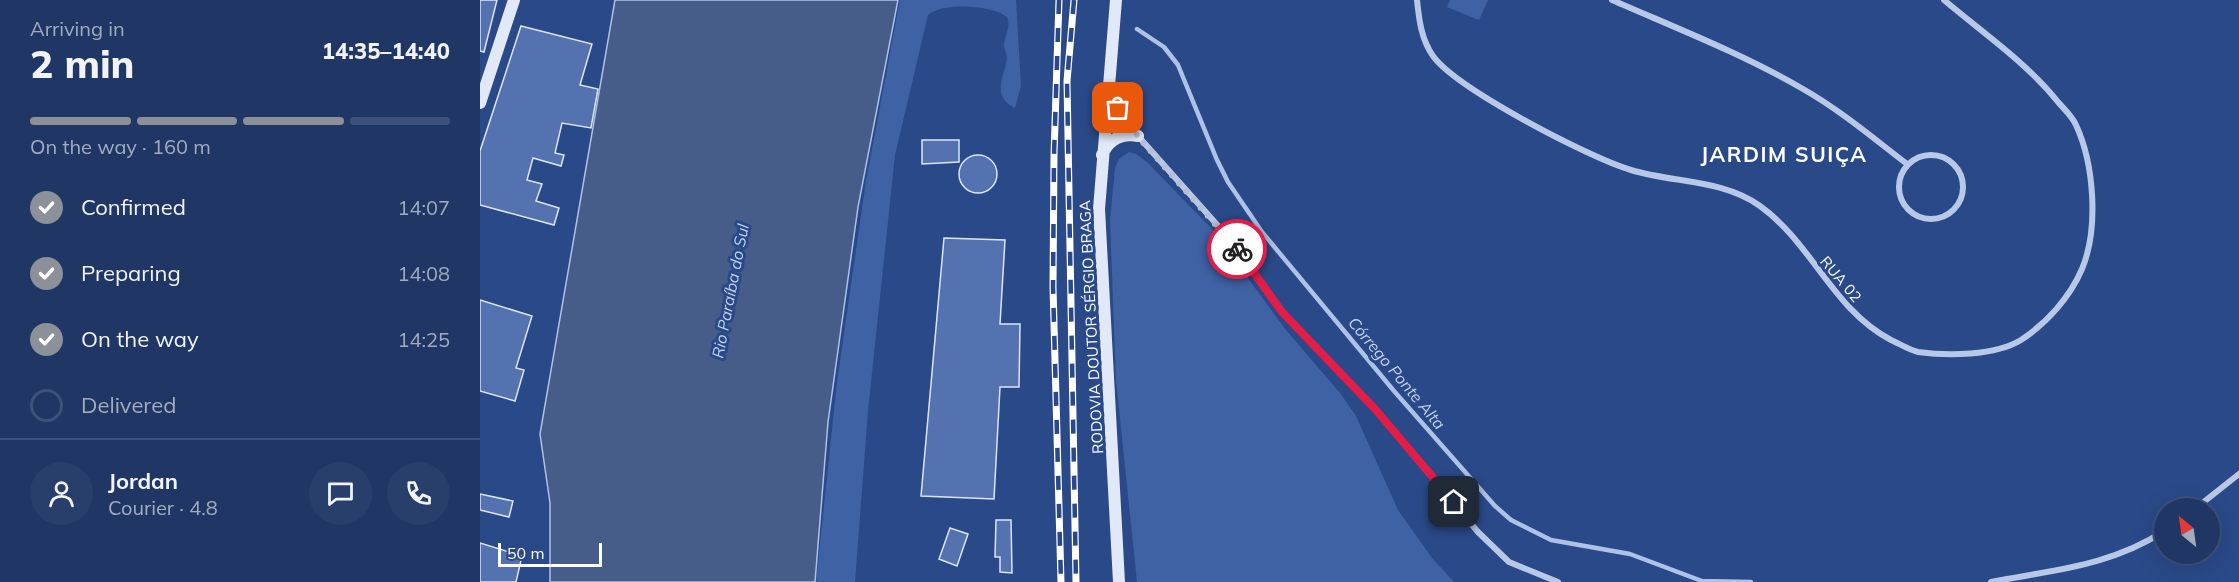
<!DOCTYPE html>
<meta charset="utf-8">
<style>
body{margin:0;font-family:Mulish,sans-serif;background:#283f6c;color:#f1f3f6;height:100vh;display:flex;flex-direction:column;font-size:22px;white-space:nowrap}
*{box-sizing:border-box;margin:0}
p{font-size:20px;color:#a2acbf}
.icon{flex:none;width:33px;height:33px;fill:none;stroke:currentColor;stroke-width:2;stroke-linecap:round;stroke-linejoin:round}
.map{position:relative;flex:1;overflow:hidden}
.details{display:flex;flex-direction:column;background:#203766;width:480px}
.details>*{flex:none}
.needle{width:39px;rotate:331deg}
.tools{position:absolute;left:1674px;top:498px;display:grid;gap:12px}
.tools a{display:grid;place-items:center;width:66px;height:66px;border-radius:50%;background:#203766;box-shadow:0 6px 24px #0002,0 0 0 2px #3d517a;font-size:30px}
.scale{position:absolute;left:18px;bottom:15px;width:104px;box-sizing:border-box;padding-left:6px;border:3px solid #fff;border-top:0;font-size:16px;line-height:21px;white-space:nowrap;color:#fff;-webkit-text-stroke:4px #2a4988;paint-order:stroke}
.pin{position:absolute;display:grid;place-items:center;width:51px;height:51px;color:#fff;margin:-26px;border-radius:12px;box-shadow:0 3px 9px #0006}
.courier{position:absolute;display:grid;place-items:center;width:60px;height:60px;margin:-30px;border:4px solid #e11d48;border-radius:50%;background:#fff;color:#222;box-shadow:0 2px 8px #0007}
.headline em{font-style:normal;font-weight:800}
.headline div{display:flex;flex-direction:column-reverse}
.headline{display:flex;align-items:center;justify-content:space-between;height:102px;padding:0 30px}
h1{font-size:39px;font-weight:800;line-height:45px}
.bar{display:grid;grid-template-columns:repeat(4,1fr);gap:9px 6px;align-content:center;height:72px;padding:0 30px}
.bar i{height:8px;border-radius:4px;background:#3d517a}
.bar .on{background:#8c9099}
.bar p{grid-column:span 4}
.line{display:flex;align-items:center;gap:15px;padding:0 30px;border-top:2px solid #3d517a}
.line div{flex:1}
.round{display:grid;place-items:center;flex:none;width:63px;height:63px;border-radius:32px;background:#283f6c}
ol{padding:0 30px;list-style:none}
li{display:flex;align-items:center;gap:18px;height:66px}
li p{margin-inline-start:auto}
li .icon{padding:6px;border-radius:50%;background:#8c9099;color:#fff;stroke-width:4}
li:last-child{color:#a2acbf}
li i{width:33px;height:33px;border:3px solid #3d517a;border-radius:50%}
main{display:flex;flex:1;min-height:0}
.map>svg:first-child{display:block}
.green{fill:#3f62a4}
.water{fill:#465c89;stroke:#acc2e8;stroke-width:1.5}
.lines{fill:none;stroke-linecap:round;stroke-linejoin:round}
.stream{stroke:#acc2e8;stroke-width:4.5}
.building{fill:#5372af;stroke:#dbe5f7;stroke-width:1.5}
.street{stroke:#b8c8e8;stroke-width:6}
.secondary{stroke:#e1e8f8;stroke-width:12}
.rail-casing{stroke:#fff;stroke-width:7}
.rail{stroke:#2a4988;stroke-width:4.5;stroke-dasharray:14;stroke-linecap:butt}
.done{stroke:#b4bfd5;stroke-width:6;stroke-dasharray:0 10.8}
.route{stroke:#e11d48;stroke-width:8}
.labels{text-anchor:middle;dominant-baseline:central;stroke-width:6;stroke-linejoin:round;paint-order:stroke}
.street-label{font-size:15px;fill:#fff;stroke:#2a4988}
.water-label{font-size:16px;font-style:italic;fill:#c3d3ef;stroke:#2a4988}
.district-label{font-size:21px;font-weight:bold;letter-spacing:1.5px;fill:#fff;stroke:#2a4988}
</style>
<main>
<section class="details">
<div class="headline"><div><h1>2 min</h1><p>Arriving in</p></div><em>14:35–14:40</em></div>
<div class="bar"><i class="on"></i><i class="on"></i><i class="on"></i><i></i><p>On the way · 160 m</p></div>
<ol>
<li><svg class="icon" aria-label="check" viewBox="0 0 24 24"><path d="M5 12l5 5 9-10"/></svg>Confirmed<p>14:07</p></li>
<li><svg class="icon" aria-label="check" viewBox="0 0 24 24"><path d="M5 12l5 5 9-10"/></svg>Preparing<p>14:08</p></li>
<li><svg class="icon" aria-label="check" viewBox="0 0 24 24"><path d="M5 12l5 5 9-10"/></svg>On the way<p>14:25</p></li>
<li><i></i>Delivered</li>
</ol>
<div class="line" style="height:108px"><a class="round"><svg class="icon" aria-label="person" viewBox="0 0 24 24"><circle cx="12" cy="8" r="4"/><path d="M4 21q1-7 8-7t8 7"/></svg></a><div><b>Jordan</b><p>Courier · 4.8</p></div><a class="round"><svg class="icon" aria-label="chat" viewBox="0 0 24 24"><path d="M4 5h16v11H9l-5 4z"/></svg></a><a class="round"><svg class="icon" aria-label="phone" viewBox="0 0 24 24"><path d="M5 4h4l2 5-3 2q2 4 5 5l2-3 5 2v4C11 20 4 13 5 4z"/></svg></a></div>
</section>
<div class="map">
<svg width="1759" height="582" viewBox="0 0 1759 582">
<rect width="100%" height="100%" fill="#2a4988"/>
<path class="green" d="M420 0H536L541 86 535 108C510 96 525 76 527 58 527 54 524 49 524 45 525 34 531 27 527 17 512 5 462 2 448 15L415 155 388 411 375 582H336L357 382 386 181Z
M970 0H1008L999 20 967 7Z
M649 152 656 154 667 162 732 229 806 330 860 393 876 416 918 510 952 558 974 582H657L636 380 630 221 635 168 639 159Z"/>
<path class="water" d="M135 0H418L378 207 348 422 335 582H70V503L60 434Z"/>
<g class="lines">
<path class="stream" d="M657 29 684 47 698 65 737 160 748 182 782 232 914 391 1015 506 1031 520 1071 540 1150 554 1222 581 1271 582"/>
</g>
<path class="building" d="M0 0H17L4 52 0 51Z
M41 26 112 44 100 85 118 89 111 128 82 123 75 153 84 155 81 166 53 158 47 180 62 184 56 201 79 208 74 225 0 205V151Z
M442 140H479V162L442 164Z
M479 174a19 19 0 1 1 38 0a19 19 0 1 1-38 0Z
M464 238 525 240 520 324H540L539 387H520L514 499 441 496Z
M0 300 52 316 36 368 44 370 35 401 0 391Z
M0 494 33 501 29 517 0 510Z
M516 520H531L532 573 520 572V557H515Z
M470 528 488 534 477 566 459 559Z
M0 543 42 556 36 582H0Z"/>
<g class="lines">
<path class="street" d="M937 0C939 19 941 39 953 56 977 89 1110 158 1151 170 1193 183 1242 179 1280 206 1332 243 1353 310 1411 340 1420 344 1429 350 1438 352 1467 356 1515 356 1541 340 1567 323 1590 297 1602 269 1619 228 1614 164 1596 125 1592 116 1584 109 1578 102 1546 62 1503 33 1464 0
M1132 0C1196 28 1263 54 1323 89 1360 110 1393 138 1427 164
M631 94 658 136 748 237 802 312 895 409 998 532 1029 562 1078 582
M1419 187a32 32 0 1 1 64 0a32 32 0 1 1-64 0Z
M1716 508 1759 474
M1511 582C1572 570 1631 566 1684 531"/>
<path class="secondary" d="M636 0 619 209 639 582
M0 103 34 0
M622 155C629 139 641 133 658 136"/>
<defs>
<path id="rail" d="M579 0 574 155 573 287 581 582
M594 0 587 81 596 582"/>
</defs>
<use href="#rail" class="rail-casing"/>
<use href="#rail" class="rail"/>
</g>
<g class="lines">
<path class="done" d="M638 108 660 139 757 249"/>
<path class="route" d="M757 249 802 312 895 409 974 502"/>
</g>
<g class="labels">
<g class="street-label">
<text transform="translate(1361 279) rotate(50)">RUA 02</text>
<text transform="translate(611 327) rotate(-93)">RODOVIA DOUTOR SÉRGIO BRAGA</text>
</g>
<g class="water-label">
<text transform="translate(250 291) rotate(-79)">Rio Paraíba do Sul</text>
<text transform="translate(917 373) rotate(50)">Córrego Ponte Alta</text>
</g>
<g class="district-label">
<text x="1304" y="154">JARDIM SUIÇA</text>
</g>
</g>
</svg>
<div class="tools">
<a><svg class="needle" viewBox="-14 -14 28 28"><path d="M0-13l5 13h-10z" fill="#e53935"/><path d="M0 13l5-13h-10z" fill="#a2acbf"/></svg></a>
</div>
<div class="scale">50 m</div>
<div class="pin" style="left:638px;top:108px;background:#ea580c"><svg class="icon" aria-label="bag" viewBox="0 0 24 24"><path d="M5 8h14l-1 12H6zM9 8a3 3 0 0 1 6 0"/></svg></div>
<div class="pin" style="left:974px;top:502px;background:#1f2937"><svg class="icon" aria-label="home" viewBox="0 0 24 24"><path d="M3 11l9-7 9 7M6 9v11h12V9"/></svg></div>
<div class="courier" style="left:757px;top:249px"><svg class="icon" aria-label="bike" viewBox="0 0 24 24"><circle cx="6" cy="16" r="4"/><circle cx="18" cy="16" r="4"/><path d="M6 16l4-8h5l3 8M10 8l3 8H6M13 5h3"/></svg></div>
</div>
</main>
